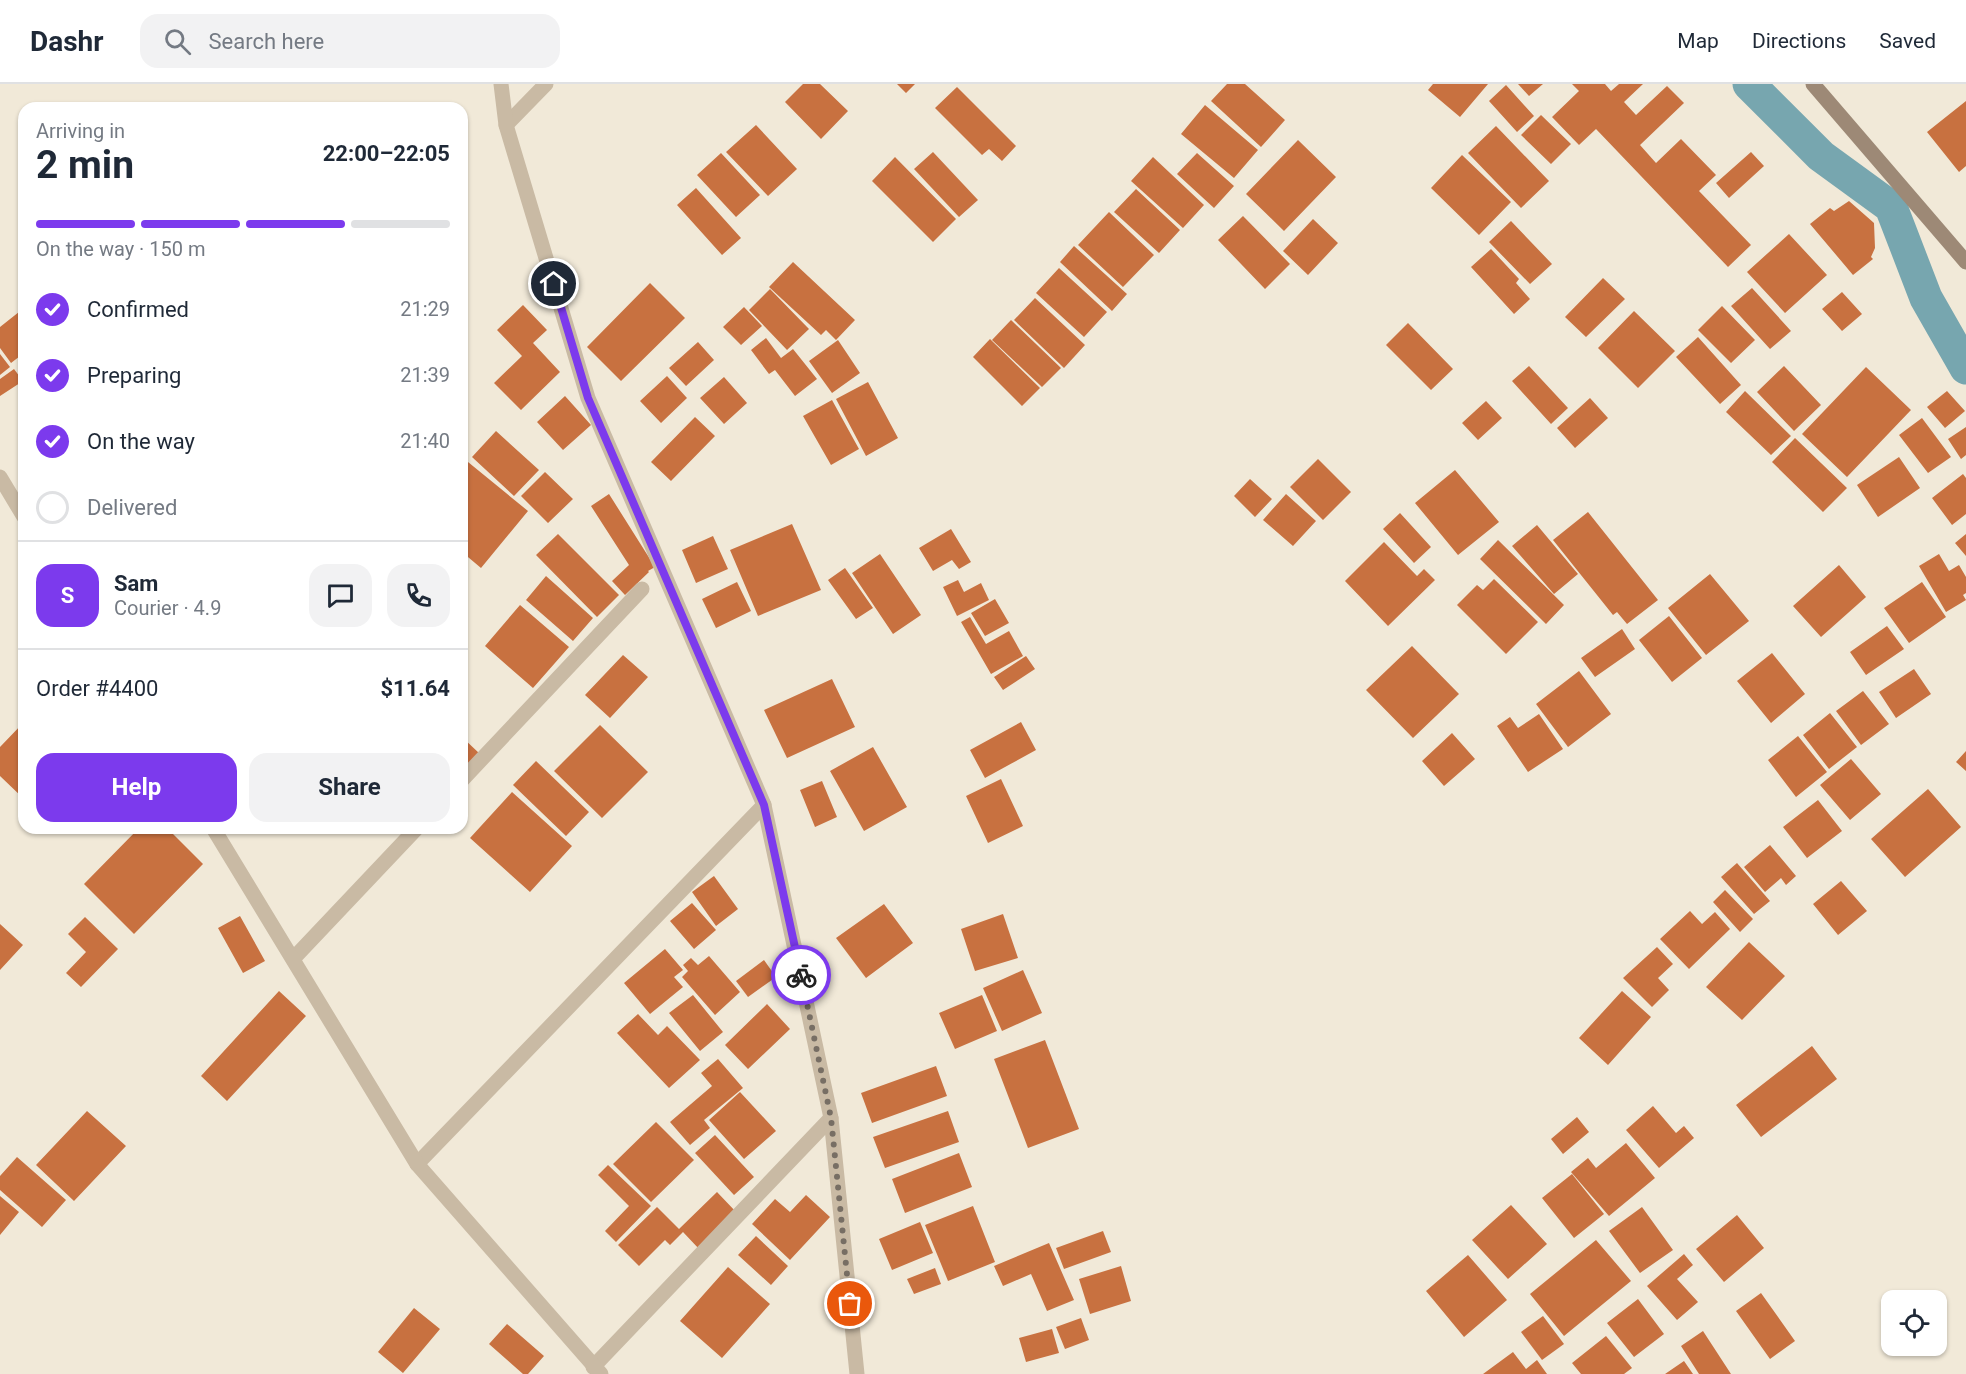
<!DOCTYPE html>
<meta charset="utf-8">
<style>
body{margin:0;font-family:Roboto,sans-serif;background:#f2f2f3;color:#1f2937;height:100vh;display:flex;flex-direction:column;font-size:22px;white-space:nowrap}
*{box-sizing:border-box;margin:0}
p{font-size:20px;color:#747a83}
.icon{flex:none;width:33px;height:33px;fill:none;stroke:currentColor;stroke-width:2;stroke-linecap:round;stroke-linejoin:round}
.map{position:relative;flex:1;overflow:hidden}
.sheet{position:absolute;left:18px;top:18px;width:450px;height:732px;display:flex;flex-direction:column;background:#fff;border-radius:18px;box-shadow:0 2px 4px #0004}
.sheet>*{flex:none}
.tools{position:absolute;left:1881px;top:1206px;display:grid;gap:12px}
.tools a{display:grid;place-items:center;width:66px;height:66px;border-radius:12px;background:#fff;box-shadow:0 2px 4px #0004;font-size:30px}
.pin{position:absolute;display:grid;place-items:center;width:51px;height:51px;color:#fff;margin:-26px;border:3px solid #fff;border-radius:50%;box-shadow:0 2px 6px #0007}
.courier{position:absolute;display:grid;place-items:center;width:60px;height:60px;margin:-30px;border:4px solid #7c3aed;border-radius:50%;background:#fff;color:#222;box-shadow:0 2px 8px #0007}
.headline em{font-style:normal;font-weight:700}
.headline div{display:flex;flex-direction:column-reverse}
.headline{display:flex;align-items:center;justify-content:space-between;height:102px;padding:0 18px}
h1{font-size:39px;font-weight:700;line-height:45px}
.bar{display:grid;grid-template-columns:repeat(4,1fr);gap:9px 6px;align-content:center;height:72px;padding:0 18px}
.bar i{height:8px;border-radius:4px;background:#e0e1e3}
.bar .on{background:#7c3aed}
.bar p{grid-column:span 4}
.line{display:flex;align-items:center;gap:15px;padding:0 18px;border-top:2px solid #e0e1e3}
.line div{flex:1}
.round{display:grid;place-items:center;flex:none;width:63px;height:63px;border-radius:18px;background:#f2f2f3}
ol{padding:0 18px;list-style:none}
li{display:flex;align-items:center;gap:18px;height:66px}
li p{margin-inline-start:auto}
li .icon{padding:6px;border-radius:50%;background:#7c3aed;color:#fff;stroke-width:4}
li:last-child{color:#747a83}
li i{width:33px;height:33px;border:3px solid #e0e1e3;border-radius:50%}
.button{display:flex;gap:12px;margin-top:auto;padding:12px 18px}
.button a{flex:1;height:69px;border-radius:18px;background:#7c3aed;color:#fff;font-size:24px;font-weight:700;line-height:69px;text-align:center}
.button a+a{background:#f2f2f3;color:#1f2937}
header{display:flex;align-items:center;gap:36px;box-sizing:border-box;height:84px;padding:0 30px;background:#fff;border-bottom:2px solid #e0e1e3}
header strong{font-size:28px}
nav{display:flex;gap:33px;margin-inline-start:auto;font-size:21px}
.search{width:420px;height:54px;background:#f2f2f3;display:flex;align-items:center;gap:15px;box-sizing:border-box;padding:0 21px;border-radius:18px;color:#747a83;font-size:22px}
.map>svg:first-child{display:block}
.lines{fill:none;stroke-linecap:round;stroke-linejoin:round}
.canal{stroke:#77a6af;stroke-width:33}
.building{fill:#c87140}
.minor{stroke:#c9baa4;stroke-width:15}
.tertiary{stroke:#c9baa4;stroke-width:15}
.secondary{stroke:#9d8976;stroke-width:15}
.done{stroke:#776e64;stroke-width:6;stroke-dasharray:0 10.8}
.route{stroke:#7c3aed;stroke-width:8}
</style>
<header>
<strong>Dashr</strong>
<div class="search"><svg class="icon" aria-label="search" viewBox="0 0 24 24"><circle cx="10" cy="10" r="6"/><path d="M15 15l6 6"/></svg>Search here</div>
<nav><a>Map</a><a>Directions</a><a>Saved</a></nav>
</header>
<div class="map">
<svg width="1966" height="1290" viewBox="0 0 1966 1290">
<rect width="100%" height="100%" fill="#f1e9d8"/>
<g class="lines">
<path class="canal" d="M1749 0 1821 72 1891 123 1926 214 1966 284"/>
</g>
<path class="building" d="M803 0H820L848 27 821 55 785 18Z
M897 0H915L906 9Z
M1227 0H1245L1285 36 1261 63 1211 17Z
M1433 0H1488L1460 33 1428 6Z
M1518 0H1543L1529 12Z
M1572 0H1605L1611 7 1619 0H1643L1624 18 1636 31 1667 2 1684 19 1640 61 1656 79 1681 55 1716 91 1699 107 1751 161 1728 183 1596 45 1579 61 1552 33 1579 7Z
M1506 1 1534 32 1517 48 1489 17Z
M957 3 1016 62 1002 77 989 65 982 71 935 24Z
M1966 17V82L1959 88 1927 48Z
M1205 21 1258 66 1234 94 1181 50Z
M1541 31 1571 60 1551 80 1521 51Z
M756 41 797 85 768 112 726 68Z
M1496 42 1549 97 1521 124 1468 69Z
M1298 56 1336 93 1284 147 1246 110Z
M933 68 978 116 959 133 914 85Z
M1751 68 1764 82 1729 114 1716 99Z
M721 69 760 111 736 133 697 91Z
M1197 69 1234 102 1214 124 1177 90Z
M1462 71 1511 118 1479 151 1431 104Z
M895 73 956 135 933 158 872 97Z
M1153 73 1204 121 1183 144 1131 97Z
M696 104 741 154 722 171 677 121Z
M1136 105 1180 146 1159 169 1114 128Z
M1849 117 1874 139 1875 164 1871 173 1873 175 1853 191 1810 140 1830 124 1834 127Z
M1109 128 1154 171 1123 203 1078 161Z
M1243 132 1290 180 1265 205 1218 156Z
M1313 135 1338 159 1308 191 1283 167Z
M1511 137 1552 180 1530 200 1489 158Z
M1789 150 1827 191 1785 229 1747 188Z
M1074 162 1127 210 1112 227 1060 178Z
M1491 165 1519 195 1516 199 1530 215 1514 230 1471 183Z
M793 178 855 236 836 256 826 246 821 251 769 203Z
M1059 184 1107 228 1084 253 1036 209Z
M1603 194 1625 215 1586 253 1565 233Z
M650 199 685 234 621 297 587 263Z
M1752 204 1791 247 1770 265 1731 222Z
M770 205 809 245 787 266 749 226Z
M1842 208 1862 230 1842 247 1822 225Z
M1035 214 1085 261 1064 284 1014 236Z
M523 221 547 246 533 259 560 288 521 326 494 299 522 272 497 246Z
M1722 222 1755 256 1731 279 1698 246Z
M744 223 762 242 741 261 723 243Z
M24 224V269L11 279 0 264V243Z
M1634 227 1675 267 1638 304 1598 264Z
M1011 236 1061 284 1042 303 992 256Z
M1408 239 1453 285 1431 306 1386 261Z
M1698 253 1741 301 1720 320 1676 273Z
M766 254 781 274 793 265 817 295 795 312 775 286 769 290 751 266Z
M990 255 1040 304 1022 322 973 273Z
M838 256 860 289 832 309 809 277Z
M698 258 714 276 686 302 669 284Z
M0 270 10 283 0 291Z
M1529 282 1568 324 1551 340 1512 297Z
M1784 282 1821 321 1794 347 1757 308Z
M1866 283 1911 326 1847 393 1802 350Z
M14 285 23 297 0 312V295Z
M667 292 687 314 661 339 640 317Z
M724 293 747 319 724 340 700 314Z
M868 298 898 354 866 372 836 315Z
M1745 307 1791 352 1771 371 1726 328Z
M1947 307 1965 327 1945 344 1927 323Z
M565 312 591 341 563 366 537 338Z
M1590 314 1608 334 1575 364 1557 344Z
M832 316 859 365 831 381 803 332Z
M1486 317 1502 334 1478 356 1462 339Z
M695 333 715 352 671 397 651 378Z
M1922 334 1951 373 1928 389 1899 351Z
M1966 343V371L1961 375 1948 355Z
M496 347 539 386 514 412 472 373Z
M1795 354 1847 404 1823 428 1772 378Z
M1899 373 1920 404 1878 433 1857 401Z
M1318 375 1351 408 1323 436 1290 403Z
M468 378 528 427 481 484 462 468V386Z
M1455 386 1499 438 1458 471 1415 419Z
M545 388 573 415 548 439 521 412Z
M1963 390 1966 394V430L1952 441 1932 414Z
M1250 395 1272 415 1255 433 1234 412Z
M609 410 655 483 648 487 649 488 625 511 612 497 629 481 591 422Z
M1286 410 1316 437 1293 462 1263 436Z
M1588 428 1658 516 1627 540 1617 528 1613 531 1553 456Z
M1400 429 1431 463 1414 479 1383 445Z
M792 440 821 506 758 532 730 466Z
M1537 441 1578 490 1554 510 1512 462Z
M951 445 971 478 959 485 952 476 933 487 919 464Z
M558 450 619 511 597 533 536 471Z
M1966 450V472L1955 459Z
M713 452 728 485 696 499 682 466Z
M1498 456 1564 521 1546 540 1480 475Z
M1384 458 1417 492 1424 485 1435 496 1388 542 1345 497Z
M880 470 921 531 893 550 852 489Z
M1939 470 1949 487 1959 481 1966 493V509L1963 511 1966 516 1946 528 1919 482Z
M1839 481 1866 513 1821 553 1793 522Z
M845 484 873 524 856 535 828 496Z
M1710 490 1749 537 1706 571 1668 524Z
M546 492 593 534 573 557 526 516Z
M1494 495 1538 538 1506 570 1457 521 1477 501 1483 506Z
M958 496 964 508 981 499 989 516 957 532 943 503Z
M737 498 751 527 716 544 702 515Z
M1922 498 1946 533 1909 559 1884 524Z
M995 515 1009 539 985 552 971 529Z
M520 521 569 563 533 604 485 562Z
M1669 532 1702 574 1672 598 1639 556Z
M970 533 986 560 1009 547 1023 572 991 590 961 538Z
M1887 542 1904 565 1866 591 1850 568Z
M1622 545 1635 565 1595 593 1581 574Z
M1412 562 1459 610 1413 654 1366 606Z
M1772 569 1805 610 1771 639 1737 597Z
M623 571 648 593 610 634 585 611Z
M1026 572 1035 585 1003 606 994 593Z
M1914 585 1931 610 1896 634 1879 608Z
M1579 587 1611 630 1568 663 1536 620Z
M832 595 855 643 787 674 764 626Z
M1863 607 1889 640 1861 661 1836 627Z
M1830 629 1857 663 1829 685 1803 651Z
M1539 630 1563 665 1528 688 1497 642 1510 633 1518 644Z
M24 638V715L0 692V663Z
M1021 638 1036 666 985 694 970 666Z
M600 641 648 688 602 734 554 687Z
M1452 649 1475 675 1444 702 1422 677Z
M1798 652 1827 688 1796 713 1768 676Z
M462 653 480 670 462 689Z
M873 663 907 723 864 747 830 687Z
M1966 667V687L1956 678Z
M1851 675 1881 710 1850 736 1820 701Z
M536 677 589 728 566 752 513 701Z
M1001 695 1023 742 988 759 966 712Z
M822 697 837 733 815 743 800 706Z
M1928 705 1961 743 1905 793 1871 755Z
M512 708 572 762 530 808 470 754Z
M1818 716 1842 747 1807 774 1783 743Z
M139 744H167L203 780 134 850 84 800Z
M1770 761 1796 792 1786 801 1781 794 1765 808 1744 783Z
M1737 779 1770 817 1754 830 1721 793Z
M714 792 738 825 716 842 692 808Z
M1841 797 1867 827 1838 851 1813 820Z
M1725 806 1753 835 1740 848 1713 818Z
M692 819 716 846 694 865 670 837Z
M884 820 913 859 866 894 836 854Z
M1690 827 1702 840 1715 828 1730 845 1689 885 1660 855Z
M1003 830 1018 874 975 887 961 845Z
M240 832 265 877 243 889 218 844Z
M85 833 118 865 81 903 66 889 86 868 68 850Z
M0 840 23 861 0 886Z
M1749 858 1785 892 1742 936 1706 903Z
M1657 863 1673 880 1658 894 1669 906 1652 923 1623 894Z
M665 865 683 886 674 893 683 903 650 930 624 899Z
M709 872 740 908 715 931 682 893 688 887 683 881 691 874 698 881Z
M764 876 776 893 748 913 736 897Z
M1023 886 1042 929 1002 947 983 904Z
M279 907 306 932 227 1017 201 992Z
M1622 907 1651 933 1608 981 1579 954Z
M693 911 723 948 700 967 669 929Z
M982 911 997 947 955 965 939 929Z
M767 920 790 945 748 985 725 961Z
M638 930 658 951 667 942 700 976 669 1004 617 949Z
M1045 956 1079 1045 1028 1064 994 975Z
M1812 962 1837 995 1761 1053 1736 1021Z
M718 975 743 1004 704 1036 710 1044 690 1061 670 1038 712 1002 701 989Z
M936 982 947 1012 872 1039 861 1009Z
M740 1008 776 1047 744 1075 709 1036Z
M1653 1022 1676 1049 1684 1042 1694 1054 1659 1084 1626 1046Z
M87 1027 126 1062 74 1117 36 1081Z
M948 1027 959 1058 885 1084 873 1053Z
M1577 1033 1589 1048 1563 1070 1551 1055Z
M656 1038 694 1076 651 1118 613 1080Z
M715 1051 754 1093 734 1111 695 1069Z
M1626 1059 1655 1094 1609 1132 1571 1088 1588 1074 1596 1084Z
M959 1069 972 1103 905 1129 892 1095Z
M17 1073 66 1116 42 1143 0 1106V1092Z
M608 1081 651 1122 616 1158 605 1147 629 1122 598 1091Z
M1572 1090 1604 1130 1574 1154 1542 1114Z
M717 1108 737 1129 700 1166 683 1148 670 1161 665 1156 639 1182 618 1161 657 1123 679 1145Z
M806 1111 830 1133 790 1176 752 1140 775 1115 790 1128Z
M0 1112 19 1128 0 1151Z
M1511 1121 1547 1160 1508 1195 1472 1156Z
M973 1122 995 1178 948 1197 925 1141Z
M1642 1123 1673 1166 1640 1189 1609 1147Z
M1737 1131 1764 1164 1724 1198 1696 1165Z
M920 1138 933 1169 892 1186 879 1155Z
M1103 1147 1111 1168 1064 1185 1056 1164Z
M756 1152 788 1182 771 1201 738 1171Z
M1596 1156 1631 1197 1564 1252 1530 1210Z
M1049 1159 1074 1216 1047 1227 1031 1190 1003 1202 994 1182Z
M1684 1170 1693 1181 1677 1195 1698 1218 1677 1236 1647 1202Z
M1468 1171 1507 1216 1464 1253 1426 1207Z
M1121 1182 1131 1217 1090 1230 1079 1195Z
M728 1183 770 1220 722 1274 680 1237Z
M935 1184 941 1200 914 1210 907 1195Z
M1761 1209 1795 1257 1770 1275 1736 1227Z
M1638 1215 1664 1250 1634 1273 1607 1239Z
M414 1224 440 1245 403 1289 378 1268Z
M1543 1232 1564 1260 1542 1276 1521 1248Z
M1081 1234 1089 1256 1065 1265 1056 1243Z
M507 1240 544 1272 528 1290H523L489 1260Z
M1052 1245 1059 1269 1026 1278 1019 1254Z
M1703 1247 1731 1290H1699L1681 1262Z
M1606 1252 1632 1284 1624 1290H1581L1572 1279Z
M1513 1268 1526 1285 1537 1276 1547 1290H1483Z
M1684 1277 1693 1290H1665Z"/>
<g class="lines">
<path class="minor" d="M506 41 546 0
M462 696 642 505
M293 875 417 744
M417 1080 764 721
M593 1283 831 1034"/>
<path class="tertiary" d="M501 0 506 41 588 314 764 721 831 1034 857 1290
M0 393 24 433
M213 744 417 1080 601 1290"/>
<path class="secondary" d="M1813 0 1966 178"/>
</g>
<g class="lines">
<path class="done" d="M801 891 831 1034 850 1220"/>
<path class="route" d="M554 200 588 314 764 721 801 891"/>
</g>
</svg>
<div class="tools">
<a><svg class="icon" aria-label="locate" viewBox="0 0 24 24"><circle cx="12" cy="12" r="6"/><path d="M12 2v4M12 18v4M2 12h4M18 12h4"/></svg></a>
</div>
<div class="pin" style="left:850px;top:1220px;background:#ea580c"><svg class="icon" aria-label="bag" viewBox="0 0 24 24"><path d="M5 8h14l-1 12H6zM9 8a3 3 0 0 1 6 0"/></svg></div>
<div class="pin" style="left:554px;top:200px;background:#1f2937"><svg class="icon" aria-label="home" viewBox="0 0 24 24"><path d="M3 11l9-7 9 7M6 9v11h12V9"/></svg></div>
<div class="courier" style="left:801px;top:891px"><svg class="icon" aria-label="bike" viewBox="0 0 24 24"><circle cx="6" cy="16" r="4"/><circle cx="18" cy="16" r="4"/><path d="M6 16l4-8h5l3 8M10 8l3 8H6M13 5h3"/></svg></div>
<section class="sheet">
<div class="headline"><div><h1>2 min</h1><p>Arriving in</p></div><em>22:00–22:05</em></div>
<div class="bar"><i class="on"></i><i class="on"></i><i class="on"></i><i></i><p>On the way · 150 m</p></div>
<ol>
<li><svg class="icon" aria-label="check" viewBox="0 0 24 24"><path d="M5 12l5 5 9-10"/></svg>Confirmed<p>21:29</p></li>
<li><svg class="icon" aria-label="check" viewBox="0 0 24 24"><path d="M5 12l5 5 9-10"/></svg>Preparing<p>21:39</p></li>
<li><svg class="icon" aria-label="check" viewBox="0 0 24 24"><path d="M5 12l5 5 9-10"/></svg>On the way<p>21:40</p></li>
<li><i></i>Delivered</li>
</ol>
<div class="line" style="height:108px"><b class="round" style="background:#7c3aed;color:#fff">S</b><div><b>Sam</b><p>Courier · 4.9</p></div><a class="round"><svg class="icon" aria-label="chat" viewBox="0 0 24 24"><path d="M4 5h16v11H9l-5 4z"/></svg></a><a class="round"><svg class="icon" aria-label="phone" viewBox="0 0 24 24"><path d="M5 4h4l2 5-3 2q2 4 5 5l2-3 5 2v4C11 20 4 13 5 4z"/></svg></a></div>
<div class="line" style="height:78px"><div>Order #4400</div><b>$11.64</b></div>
<div class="button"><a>Help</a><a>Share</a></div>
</section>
</div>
